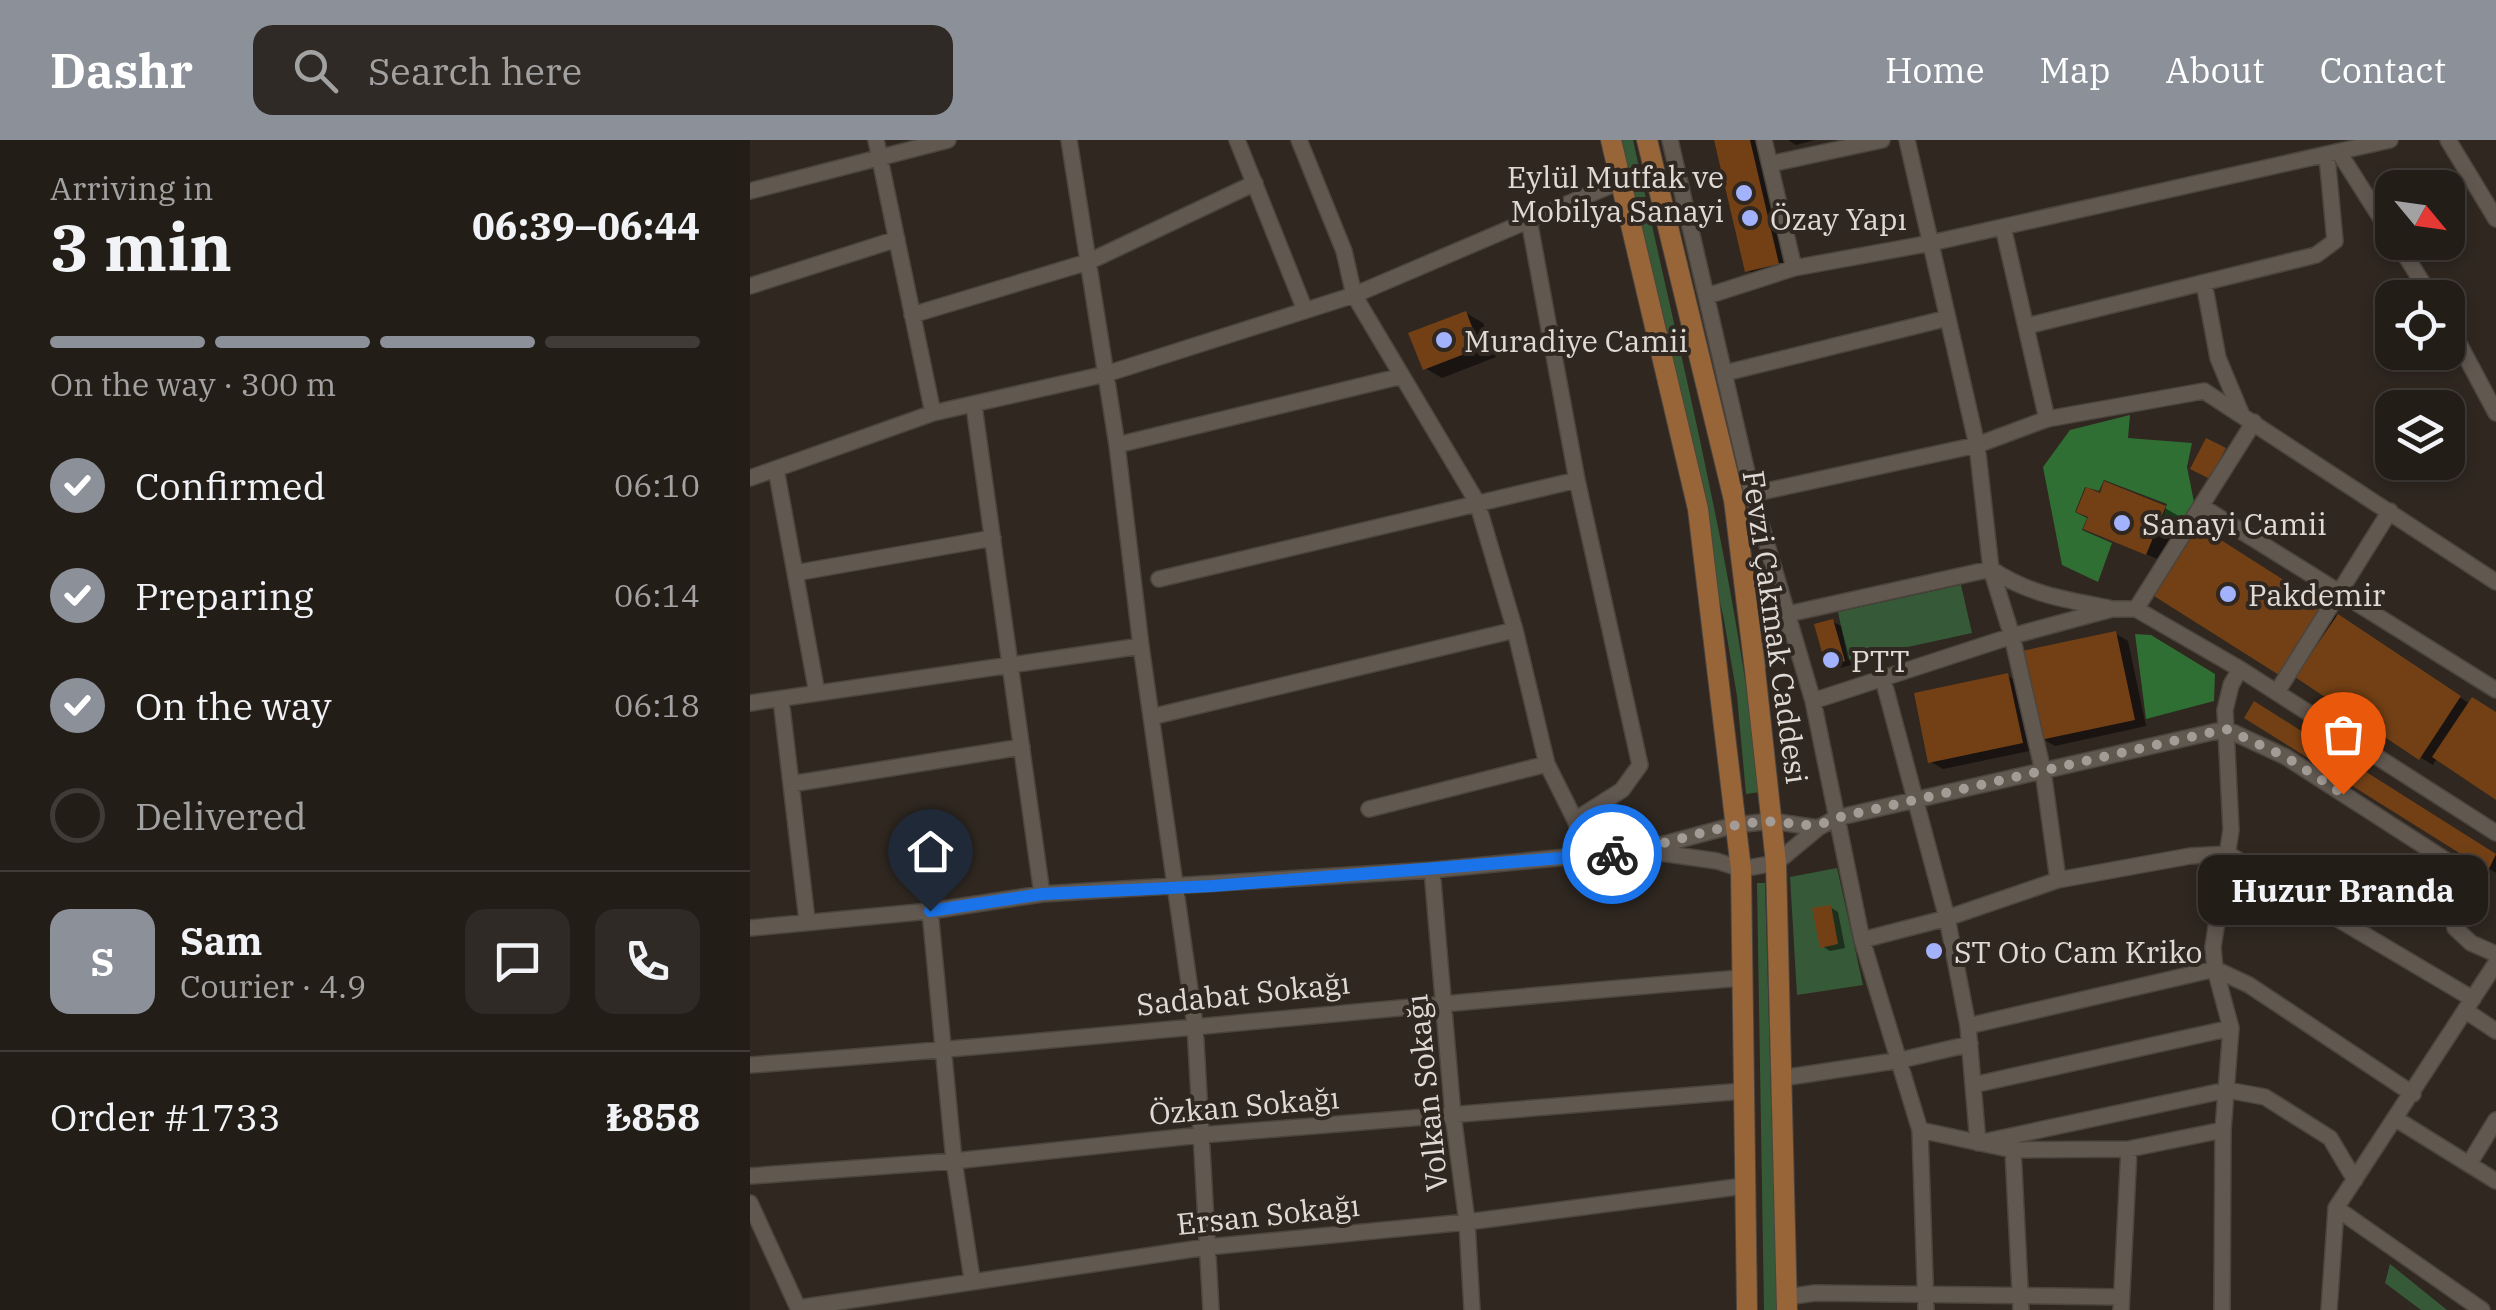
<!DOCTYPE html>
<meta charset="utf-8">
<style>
body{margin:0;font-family:"IBM Plex Serif",serif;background:#2f2a25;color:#f1f3f6;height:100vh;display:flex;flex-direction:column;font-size:38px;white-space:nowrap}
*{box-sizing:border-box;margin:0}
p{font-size:32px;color:#a3a2a2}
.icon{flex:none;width:55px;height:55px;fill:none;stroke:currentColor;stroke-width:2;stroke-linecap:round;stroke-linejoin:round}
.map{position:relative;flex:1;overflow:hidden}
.side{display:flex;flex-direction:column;background:#231d18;width:750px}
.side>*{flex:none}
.needle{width:65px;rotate:119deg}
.fabs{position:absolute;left:1625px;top:30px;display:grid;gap:20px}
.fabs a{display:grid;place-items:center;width:90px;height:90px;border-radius:20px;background:#231d18;box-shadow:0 5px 15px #0003,0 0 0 2px #403b37;font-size:50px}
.pin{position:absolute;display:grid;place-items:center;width:85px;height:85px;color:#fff;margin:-102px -42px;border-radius:50% 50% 50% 0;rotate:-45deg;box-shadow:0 0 10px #0007}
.pin .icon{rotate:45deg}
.courier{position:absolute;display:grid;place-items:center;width:100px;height:100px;margin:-50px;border:8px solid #1a73e8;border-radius:50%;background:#fff;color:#222;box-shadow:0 2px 12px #0007}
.bubble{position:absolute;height:70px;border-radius:20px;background:#231d18;box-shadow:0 5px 15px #0003,0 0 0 2px #403b37;font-size:32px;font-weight:800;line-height:70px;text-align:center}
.headline em{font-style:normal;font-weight:800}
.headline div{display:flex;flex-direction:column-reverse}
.headline{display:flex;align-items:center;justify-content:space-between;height:170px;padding:0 50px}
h1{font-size:65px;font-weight:800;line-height:75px}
.bar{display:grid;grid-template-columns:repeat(4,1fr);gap:15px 10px;align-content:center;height:120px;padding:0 50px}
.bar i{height:12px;border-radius:8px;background:#403b37}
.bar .active{background:#8c9099}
.bar p{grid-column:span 4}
.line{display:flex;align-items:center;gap:25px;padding:0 50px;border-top:2px solid #403b37}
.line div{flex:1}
.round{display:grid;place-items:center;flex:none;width:105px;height:105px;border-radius:20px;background:#2f2a25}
ol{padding:0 50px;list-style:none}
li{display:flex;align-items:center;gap:30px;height:110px}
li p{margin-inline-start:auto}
li .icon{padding:10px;border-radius:50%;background:#8c9099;color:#fff;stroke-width:4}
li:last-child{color:#a3a2a2}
li i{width:55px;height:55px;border:5px solid #403b37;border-radius:50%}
header{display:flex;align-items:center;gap:60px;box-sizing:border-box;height:140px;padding:0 50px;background:#8c9099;color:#fff}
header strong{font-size:48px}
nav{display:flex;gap:55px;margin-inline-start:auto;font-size:35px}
.search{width:700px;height:90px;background:#2f2a25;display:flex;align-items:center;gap:25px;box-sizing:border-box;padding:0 35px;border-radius:20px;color:#a3a2a2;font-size:38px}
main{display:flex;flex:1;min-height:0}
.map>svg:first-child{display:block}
.green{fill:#365a37}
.forest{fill:#306f33}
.shadow{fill:#0007}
.building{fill:#734015}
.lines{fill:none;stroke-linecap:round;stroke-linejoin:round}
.minor-casing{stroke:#4b453e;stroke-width:18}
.major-casing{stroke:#4b453e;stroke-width:22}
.minor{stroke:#615850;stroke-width:15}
.major{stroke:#976538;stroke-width:20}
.done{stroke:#a29b96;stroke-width:10;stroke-dasharray:0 18}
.route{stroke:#1a73e8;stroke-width:12}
.poi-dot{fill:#a3b2fd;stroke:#2f2720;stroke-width:4}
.labels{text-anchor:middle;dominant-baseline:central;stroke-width:8;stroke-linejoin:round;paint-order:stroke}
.poi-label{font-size:30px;fill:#e0dad6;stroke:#2f2720;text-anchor:start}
.street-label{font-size:30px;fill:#e0dad6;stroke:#2f2720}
</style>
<header>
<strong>Dashr</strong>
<div class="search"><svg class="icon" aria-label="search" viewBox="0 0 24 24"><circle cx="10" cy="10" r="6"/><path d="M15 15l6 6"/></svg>Search here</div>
<nav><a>Home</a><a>Map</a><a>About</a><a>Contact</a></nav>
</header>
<main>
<section class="side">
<div class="headline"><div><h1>3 min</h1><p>Arriving in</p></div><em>06:39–06:44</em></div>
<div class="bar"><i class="active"></i><i class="active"></i><i class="active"></i><i></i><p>On the way · 300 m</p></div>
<ol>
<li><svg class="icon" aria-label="check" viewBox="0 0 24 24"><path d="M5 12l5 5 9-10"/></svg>Confirmed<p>06:10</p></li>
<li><svg class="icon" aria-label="check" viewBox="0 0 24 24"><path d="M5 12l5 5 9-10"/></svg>Preparing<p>06:14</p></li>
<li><svg class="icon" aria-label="check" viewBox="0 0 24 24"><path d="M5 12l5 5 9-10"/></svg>On the way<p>06:18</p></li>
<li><i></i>Delivered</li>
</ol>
<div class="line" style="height:180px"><b class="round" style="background:#8c9099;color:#fff">S</b><div><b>Sam</b><p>Courier · 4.9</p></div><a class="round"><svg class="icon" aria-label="chat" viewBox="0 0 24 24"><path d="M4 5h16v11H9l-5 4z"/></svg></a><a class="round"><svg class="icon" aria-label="phone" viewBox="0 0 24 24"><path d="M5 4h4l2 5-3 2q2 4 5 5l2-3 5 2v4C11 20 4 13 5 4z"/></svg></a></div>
<div class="line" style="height:130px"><div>Order #1733</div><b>₺858</b></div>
</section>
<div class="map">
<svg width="1746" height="1170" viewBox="0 0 1746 1170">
<rect width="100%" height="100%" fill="#2f2720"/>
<path class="green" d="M868 0H883C930 216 986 432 1010 652L996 654 987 556 974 480Z
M1211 445 1222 493 1098 520 1088 472Z
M1087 728 1113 845 1047 855 1040 737Z
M1007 743H1015L1027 1170H1014Z
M1640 1124 1697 1170H1671L1635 1143Z"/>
<path class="forest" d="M1380 275 1378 298 1442 303 1437 327 1445 367 1425 399 1408 391 1417 364 1354 340 1349 351 1335 347 1325 372 1337 378 1332 390 1362 403 1348 442 1312 425 1293 327 1320 290Z
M1385 494 1401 495 1465 534 1464 561 1396 579Z"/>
<path class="shadow" d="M966 0H1010L1041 130 1010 138 997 130Z
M1038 0H1065L1046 5Z
M716 173 733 183 746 217 692 238 675 228Z
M1415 368 1432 378 1414 422 1336 388 1340 378Z
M1584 474 1720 564 1746 574V657L1687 618 1683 625 1670 617 1546 535Z
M1083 482 1091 486 1101 525 1086 529 1078 525Z
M1366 494 1378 501 1396 586 1305 606 1293 599Z
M1258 536 1270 543 1284 610 1193 629 1181 622Z
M1517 572 1746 716V733L1498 577Z
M1080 767 1088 772 1095 808 1080 811 1072 806Z
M1187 805 1193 819 1185 821 1179 807Z"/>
<path class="building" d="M964 0H1000L1029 124 995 132Z
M716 171 730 208 673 230 658 193Z
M1456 298 1476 308 1460 339 1440 329Z
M1354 341 1416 366 1396 415 1333 389 1338 377 1326 372 1336 347 1350 353Z
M1449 386 1573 465 1529 535 1404 456Z
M1588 474 1711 556 1669 620 1545 537Z
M1083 479 1095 521 1076 527 1064 484Z
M1366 491 1385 580 1290 600 1272 511Z
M1258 533 1273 603 1178 623 1164 553Z
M1722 557 1746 572V660L1682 617Z
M1504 561 1746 714 1738 731 1494 578Z
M1081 765 1088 804 1070 808 1062 768Z"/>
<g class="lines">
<defs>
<path id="minor" d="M126 0 183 273
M319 0 367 305 391 506 445 885 461 1170
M487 0 555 170
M549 0 594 111 604 155 727 362 765 490 797 624 825 680 838 717
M920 0 1002 354 1063 561 1112 800 1170 990 1176 1170
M1014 0 1044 128
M1157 0 1227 305 1241 429 1262 496 1293 631 1308 740
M1698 0 1746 79
M1590 14 1642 96
M1020 24 1132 0
M0 51 198 0
M779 80 827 340 890 625 872 650 825 680
M1253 87 1297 279
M1647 102 1682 158
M1454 143 1468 218 1491 273
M0 146 147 99
M957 156 1044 128 1181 103 1640 0
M162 175 338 122 505 43
M1698 183 1746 273
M1277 186 1566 115 1585 101 1577 16
M975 233 1198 178
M224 266 292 754
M367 305 652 236
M26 329 67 553
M0 338 183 273 356 234 604 155 871 41
M1002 354 1227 305 1297 279 1454 251 1746 442
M1451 366 1746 550
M45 433 243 398
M409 439 827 340
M1386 469 1504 282
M1005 530 1038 474 1241 429C1278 454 1316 460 1359 468
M1133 539 1197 778 1218 886 1228 1003 1477 950 1515 957 1580 998 1605 1040
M1527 552 1640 371
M31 559 57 780
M1063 561 1262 496 1362 469H1386L1490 529 1746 693
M0 563 391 506
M401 577 765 490
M41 644 272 607
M619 669 797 624
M899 708 985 685 1022 681 1068 688
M682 730 703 975 717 1082 722 1170
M180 771 204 1021 222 1139
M0 788 180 771 292 754 682 730 890 710 967 721 991 729 1026 723 1068 688 1086 678 1476 589 1536 617 1708 728 1714 756 1705 788 1721 803 1746 814
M1112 800 1197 778 1308 740 1440 716 1478 714 1723 859
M1716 871 1746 891
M1218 886 1465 829 1499 845 1663 954
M0 925C331 901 661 864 992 838
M1032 938 1151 920 1220 904
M1223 945 1481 888
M1646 979 1746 1041
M1170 990 1263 1010 1379 1009 1473 990
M1263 1010 1271 1170
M1719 1024 1746 980
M0 1036 204 1021 451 995 994 951
M0 1063 49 1170
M1586 1068 1732 1170
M1037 1157 1065 1153 1371 1157
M48 1168 457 1107 717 1082 994 1046
M1371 1170 1379 1009
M1472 1170 1473 990 1481 888 1465 829 1463 807 1481 690 1475 570 1481 545 1490 529
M1579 1170 1586 1068 1746 823"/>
<path id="major" d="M861 0 948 369 991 729 997 1170
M897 0 984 360 1005 530 1026 723 1037 1170"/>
</defs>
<use href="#minor" class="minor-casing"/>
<use href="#major" class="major-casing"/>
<use href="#minor" class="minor"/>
<use href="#major" class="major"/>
</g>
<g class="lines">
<path class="done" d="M862 714C912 707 959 687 1009 682 1039 679 1058 693 1086 678L1476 589 1536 617 1593 654"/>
<path class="route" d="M180 771 292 754 462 746 862 714"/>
</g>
<g class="poi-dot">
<circle cx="994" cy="53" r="10"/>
<circle cx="1000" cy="78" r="10"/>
<circle cx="694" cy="200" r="10"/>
<circle cx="1372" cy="383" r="10"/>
<circle cx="1478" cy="454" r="10"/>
<circle cx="1081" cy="520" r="10"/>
<circle cx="1184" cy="811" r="10"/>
</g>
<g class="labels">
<g class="poi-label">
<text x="974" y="36" text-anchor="end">Eylül Mutfak ve<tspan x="974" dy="34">Mobilya Sanayi</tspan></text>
<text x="1020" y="78">Özay Yapı</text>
<text x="714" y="200">Muradiye Camii</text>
<text x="1392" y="383">Sanayi Camii</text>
<text x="1498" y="454">Pakdemir</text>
<text x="1101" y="520">PTT</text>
<text x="1204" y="811">ST Oto Cam Kriko</text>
</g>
<g class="street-label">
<text transform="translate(1026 487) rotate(82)">Fevzi Çakmak Caddesi</text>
<text transform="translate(493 853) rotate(-6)">Sadabat Sokağı</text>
<text transform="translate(676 953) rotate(-96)">Volkan Sokağı</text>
<text transform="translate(494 965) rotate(-5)">Özkan Sokağı</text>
<text transform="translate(518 1074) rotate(-6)">Ersan Sokağı</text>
</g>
</g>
</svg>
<div class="fabs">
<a><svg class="needle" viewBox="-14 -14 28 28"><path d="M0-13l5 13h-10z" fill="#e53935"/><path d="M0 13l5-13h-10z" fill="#a3a2a2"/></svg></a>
<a><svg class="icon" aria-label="locate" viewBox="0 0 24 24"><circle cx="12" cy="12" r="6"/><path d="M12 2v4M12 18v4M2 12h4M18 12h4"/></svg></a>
<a><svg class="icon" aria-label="layers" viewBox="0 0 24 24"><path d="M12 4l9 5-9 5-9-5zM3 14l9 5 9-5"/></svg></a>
</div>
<div class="pin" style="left:1593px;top:654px;background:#ea580c"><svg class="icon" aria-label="bag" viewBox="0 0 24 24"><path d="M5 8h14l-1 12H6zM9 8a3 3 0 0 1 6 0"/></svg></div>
<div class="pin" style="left:180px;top:771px;background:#1f2937"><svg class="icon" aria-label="home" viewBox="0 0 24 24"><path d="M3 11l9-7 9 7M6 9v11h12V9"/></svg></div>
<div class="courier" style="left:862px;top:714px"><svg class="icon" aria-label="bike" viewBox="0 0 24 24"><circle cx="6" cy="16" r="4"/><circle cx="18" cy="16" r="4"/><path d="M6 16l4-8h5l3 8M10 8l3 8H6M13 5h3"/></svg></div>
<div class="bubble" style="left:1448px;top:715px;width:290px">Huzur Branda</div>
</div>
</main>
